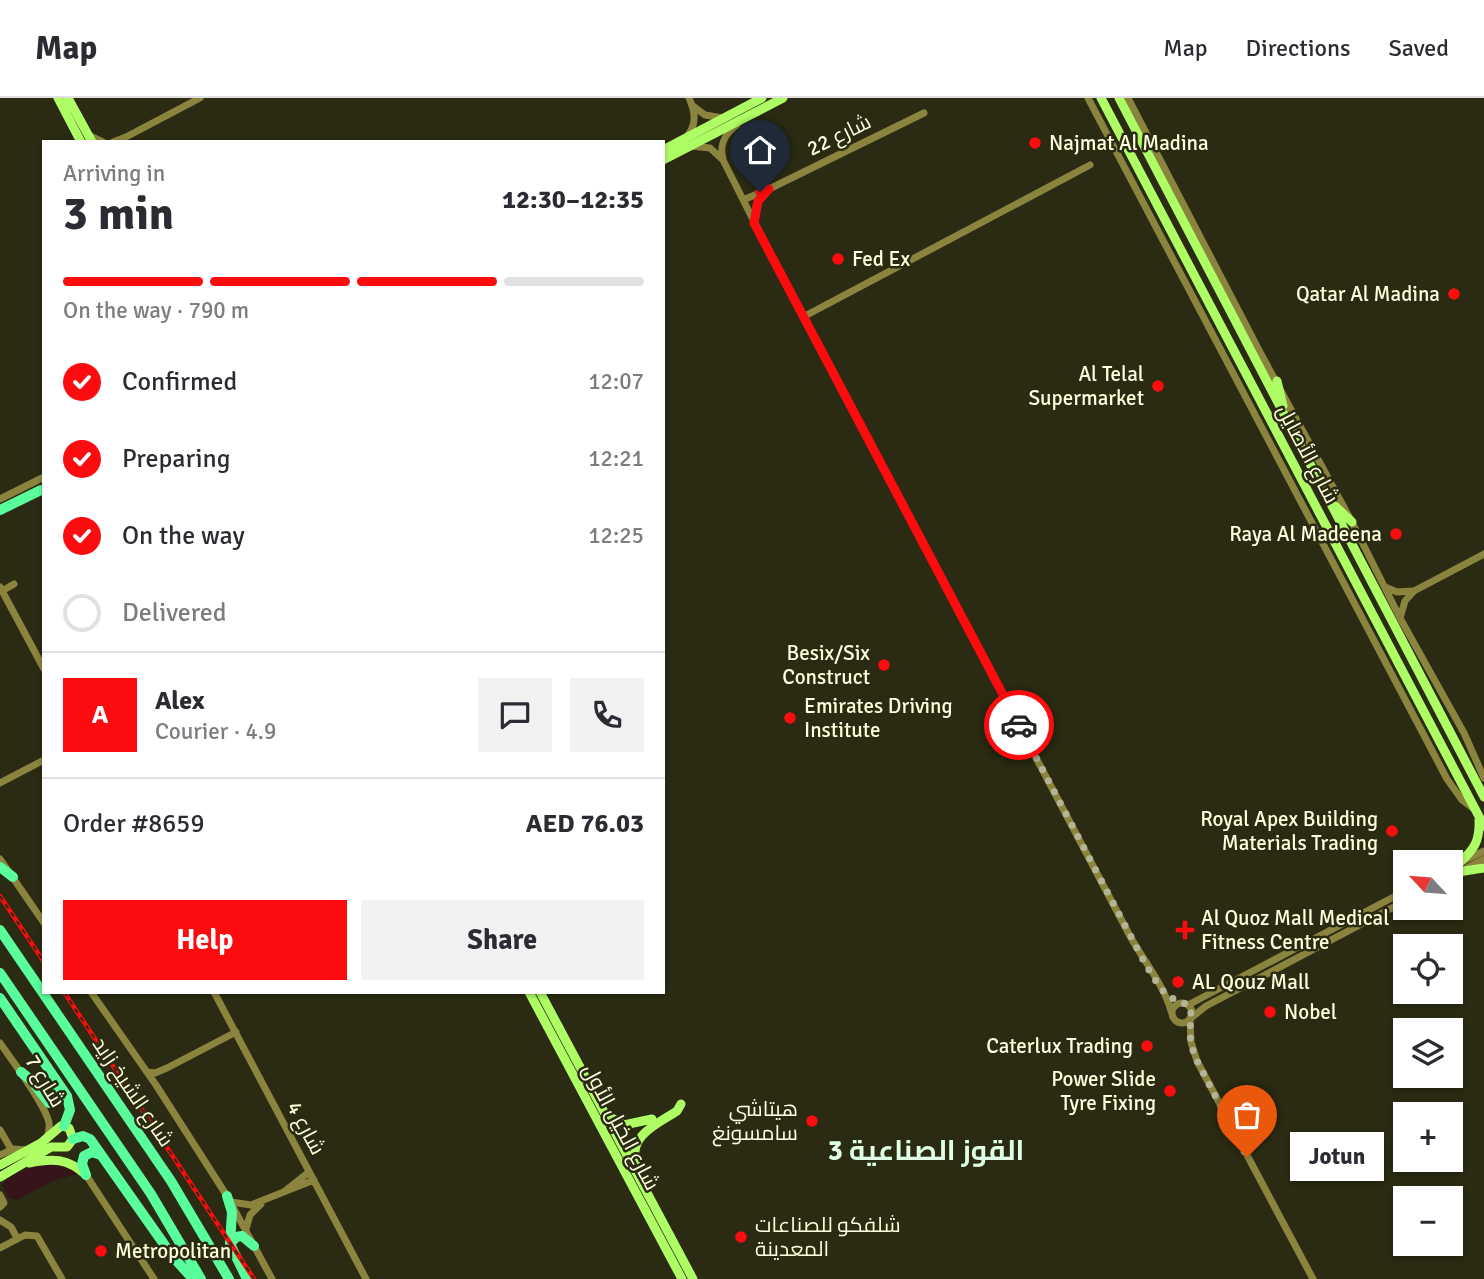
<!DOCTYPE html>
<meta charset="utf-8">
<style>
body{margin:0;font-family:Signika,Cairo,sans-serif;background:#f2f2f3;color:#2b2b33;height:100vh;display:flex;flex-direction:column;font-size:26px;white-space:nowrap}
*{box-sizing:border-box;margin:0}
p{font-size:23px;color:#7c7c81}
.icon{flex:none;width:38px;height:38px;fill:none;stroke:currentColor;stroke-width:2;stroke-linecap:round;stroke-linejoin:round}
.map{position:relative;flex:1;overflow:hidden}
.details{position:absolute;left:42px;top:42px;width:623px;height:854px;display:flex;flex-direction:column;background:#fff;border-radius:0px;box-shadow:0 2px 5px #0004}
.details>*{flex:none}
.needle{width:46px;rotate:296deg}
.controls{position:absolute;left:1393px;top:752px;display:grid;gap:14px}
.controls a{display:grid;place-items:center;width:70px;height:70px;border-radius:0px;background:#fff;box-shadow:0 2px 5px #0004;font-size:35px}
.pin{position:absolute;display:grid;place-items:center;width:60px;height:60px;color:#fff;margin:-72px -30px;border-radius:50% 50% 50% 0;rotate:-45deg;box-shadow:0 0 7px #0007}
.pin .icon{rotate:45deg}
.courier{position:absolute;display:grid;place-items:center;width:70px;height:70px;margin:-35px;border:5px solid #fc0c0e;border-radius:50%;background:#fff;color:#222;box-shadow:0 2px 9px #0007}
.bubble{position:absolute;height:49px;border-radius:0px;background:#fff;box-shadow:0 2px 5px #0004;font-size:23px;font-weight:700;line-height:49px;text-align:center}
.head em{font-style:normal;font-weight:700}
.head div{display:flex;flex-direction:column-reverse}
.head{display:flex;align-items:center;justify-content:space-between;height:119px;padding:0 21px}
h1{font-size:46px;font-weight:700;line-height:52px}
.bar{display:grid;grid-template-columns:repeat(4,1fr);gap:10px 7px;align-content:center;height:84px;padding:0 21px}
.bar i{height:9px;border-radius:5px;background:#e1e1e2}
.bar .active{background:#fc0c0e}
.bar p{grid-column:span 4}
.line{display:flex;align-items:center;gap:18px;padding:0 21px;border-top:2px solid #e1e1e2}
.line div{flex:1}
.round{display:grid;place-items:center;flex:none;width:74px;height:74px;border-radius:0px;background:#f2f2f3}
ol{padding:0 21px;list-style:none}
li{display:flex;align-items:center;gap:21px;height:77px}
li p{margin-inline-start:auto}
li .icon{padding:7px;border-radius:50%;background:#fc0c0e;color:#fff;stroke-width:4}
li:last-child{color:#7c7c81}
li i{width:38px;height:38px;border:4px solid #e1e1e2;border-radius:50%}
.primary-button{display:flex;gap:14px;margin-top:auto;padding:14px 21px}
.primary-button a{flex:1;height:80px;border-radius:0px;background:#fc0c0e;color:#fff;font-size:28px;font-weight:700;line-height:80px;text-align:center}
.primary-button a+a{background:#f2f2f3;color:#2b2b33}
header{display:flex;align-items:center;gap:42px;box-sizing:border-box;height:98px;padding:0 35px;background:#fff;border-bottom:2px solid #e1e1e2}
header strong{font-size:33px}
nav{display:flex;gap:38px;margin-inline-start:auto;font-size:24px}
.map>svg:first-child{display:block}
.green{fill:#351519}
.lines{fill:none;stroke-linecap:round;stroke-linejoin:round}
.minor{stroke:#8a843e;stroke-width:7}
.major{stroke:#affd65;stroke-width:9}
.highway{stroke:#59fd9c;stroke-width:10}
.rail-casing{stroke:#fc0c0e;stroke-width:4.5}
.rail{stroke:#2a2b12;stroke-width:2;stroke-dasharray:5;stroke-linecap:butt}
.done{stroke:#b4b596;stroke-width:7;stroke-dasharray:0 12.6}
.route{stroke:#fc0c0e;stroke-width:9}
.poi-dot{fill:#fc0c0e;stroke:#2a2b12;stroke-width:2.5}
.labels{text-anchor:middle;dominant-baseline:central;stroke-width:5;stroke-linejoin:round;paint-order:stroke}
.street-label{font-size:21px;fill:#feffdd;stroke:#2a2b12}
.poi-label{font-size:21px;fill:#feffdd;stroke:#2a2b12;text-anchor:start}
.district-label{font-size:28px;font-weight:bold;fill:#dfffe7;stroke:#2a2b12}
</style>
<header>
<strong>Map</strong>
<nav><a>Map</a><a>Directions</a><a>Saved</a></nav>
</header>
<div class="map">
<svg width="1484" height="1181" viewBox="0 0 1484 1181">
<rect width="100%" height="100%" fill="#2a2b12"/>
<path class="green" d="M58 1064 77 1076 53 1083 17 1102 9 1100 2 1087C15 1070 39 1067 58 1064Z"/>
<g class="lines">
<path class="minor" d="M1088 0 1447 681 1462 702 1474 711
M1128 0 1260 254 1352 424 1400 520 1464 635 1484 680
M693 8 705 17 723 20
M88 37 103 44
M688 37C697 25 695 13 689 0
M113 44 126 39 200 0
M691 48 710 50 723 62 774 163 1130 838C1143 862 1164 887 1171 913
M723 61C719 46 725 36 737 27
M743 102 769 91 924 15
M754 121 756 108 761 98
M803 219 1090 67
M0 401 44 379
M0 489 44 571
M1385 489 1397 494 1413 493
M2 493 14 486
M1400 520 1405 503 1414 493 1484 456
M0 685 44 662
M0 761 44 825
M1451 769 1484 753
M1451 778 1484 761
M91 894 156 987 227 1098 272 1181
M214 894 366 1181
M1172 915a10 10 0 1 1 20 0a10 10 0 1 1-20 0Z
M1188 907 1405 793
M1190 920 1191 944 1197 963 1313 1181
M1191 920 1206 908 1405 803
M0 945C11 961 46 1007 49 1025 50 1030 48 1035 47 1041
M147 974 155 975 167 970 236 934
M0 1032 11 1051
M0 1057 13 1051 27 1052
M86 1077 154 1181
M285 1093 309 1074
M0 1097 4 1105 0 1109
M231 1104 251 1107 314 1082
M0 1122 11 1129 17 1140
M246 1131 250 1117 261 1106
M0 1150 25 1137 37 1138 62 1181"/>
<path class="major" d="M58 0 81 44
M68 0 92 44
M1101 0 1484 728
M1119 0 1484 699
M663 52 762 0
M663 62 783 0
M1277 283 1283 308
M1335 408 1352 424
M1459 765C1474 752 1480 743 1479 722
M1458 774 1484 770
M529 894 682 1181
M540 894 693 1181
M608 1018 624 1027 652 1021
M29 1065C52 1060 68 1060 86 1077
M0 1067 41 1045 61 1028 69 1030 73 1041 67 1049H51L0 1079
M636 1067C628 1037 656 1027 677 1013L681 1006"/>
<path class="highway" d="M0 412 41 392
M0 769 13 779
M0 832 171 1083 229 1181
M0 875 151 1096 201 1181
M0 900 67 998 70 1012 64 1028
M21 974 31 982 49 1005 56 1004 59 1000 57 989
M73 1041 83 1038 90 1041 173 1159 193 1181
M86 1077 82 1066 84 1058 92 1054 101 1057
M227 1098 232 1114 230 1146 247 1181
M230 1146 236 1139 242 1138 254 1148"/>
<defs>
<path id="rail" d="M0 798 44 864
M64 894 254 1181"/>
</defs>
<use href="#rail" class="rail-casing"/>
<use href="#rail" class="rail"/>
</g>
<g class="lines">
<path class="done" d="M1019 627 1147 869C1154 879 1160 892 1170 899 1178 904 1186 904 1191 911L1190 938 1194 957 1247 1059"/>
<path class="route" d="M760 94 769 91 758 103 754 125 1019 627"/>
</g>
<g class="poi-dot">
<circle cx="1035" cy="45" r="7"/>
<circle cx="838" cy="161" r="7"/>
<circle cx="1454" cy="196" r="7"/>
<circle cx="1158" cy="288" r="7"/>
<circle cx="1396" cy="436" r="7"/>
<circle cx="884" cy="567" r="7"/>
<circle cx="790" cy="620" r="7"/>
<circle cx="1392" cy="733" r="7"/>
<path d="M1181.5 821.5h7v7h7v7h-7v7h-7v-7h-7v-7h7z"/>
<circle cx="1178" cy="884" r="7"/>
<circle cx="1270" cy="914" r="7"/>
<circle cx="1147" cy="948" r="7"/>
<circle cx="1170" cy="993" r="7"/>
<circle cx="812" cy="1023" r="7"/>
<circle cx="741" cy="1139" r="7"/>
<circle cx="101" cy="1153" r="7"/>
</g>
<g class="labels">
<g class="street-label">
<text transform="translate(839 37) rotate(-26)">شارع 22</text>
<text transform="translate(1308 356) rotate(62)">شارع الأصايل</text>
<text transform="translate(45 983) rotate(59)">شارع 7</text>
<text transform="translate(133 994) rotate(56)">شارع الشيخ زايد</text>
<text transform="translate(621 1029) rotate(62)">شارع الخيل الأول</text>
<text transform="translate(306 1030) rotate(62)">شارع 4</text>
</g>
<g class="poi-label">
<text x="1049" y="45">Najmat Al Madina</text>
<text x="852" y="161">Fed Ex</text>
<text x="1440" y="196" text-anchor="end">Qatar Al Madina</text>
<text x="1144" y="276" text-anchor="end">Al Telal<tspan x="1144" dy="24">Supermarket</tspan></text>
<text x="1382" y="436" text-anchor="end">Raya Al Madeena</text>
<text x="870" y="555" text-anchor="end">Besix/Six<tspan x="870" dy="24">Construct</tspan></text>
<text x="804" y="608">Emirates Driving<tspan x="804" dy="24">Institute</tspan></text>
<text x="1378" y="721" text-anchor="end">Royal Apex Building<tspan x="1378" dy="24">Materials Trading</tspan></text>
<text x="1201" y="820">Al Quoz Mall Medical<tspan x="1201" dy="24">Fitness Centre</tspan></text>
<text x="1192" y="884">AL Qouz Mall</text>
<text x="1284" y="914">Nobel</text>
<text x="1133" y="948" text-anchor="end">Caterlux Trading</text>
<text x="1156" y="981" text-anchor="end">Power Slide<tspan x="1156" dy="24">Tyre Fixing</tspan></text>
<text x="798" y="1011" text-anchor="end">هيتاشي<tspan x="798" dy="24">سامسونغ</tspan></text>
<text x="755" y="1127">شلفكو للصناعات<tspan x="755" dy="24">المعدينة</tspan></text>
<text x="115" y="1153">Metropolitan</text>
</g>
<g class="district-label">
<text x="926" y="1053">القوز الصناعية 3</text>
</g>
</g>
</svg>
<div class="controls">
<a><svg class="needle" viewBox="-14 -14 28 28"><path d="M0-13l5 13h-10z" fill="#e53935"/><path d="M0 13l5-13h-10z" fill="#7c7c81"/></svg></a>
<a><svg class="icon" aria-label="locate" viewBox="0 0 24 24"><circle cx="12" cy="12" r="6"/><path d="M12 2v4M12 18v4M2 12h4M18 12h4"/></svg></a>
<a><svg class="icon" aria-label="layers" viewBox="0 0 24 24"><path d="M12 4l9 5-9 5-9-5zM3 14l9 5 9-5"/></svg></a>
<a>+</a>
<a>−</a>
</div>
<div class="pin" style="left:1247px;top:1059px;background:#ea580c"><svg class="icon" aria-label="bag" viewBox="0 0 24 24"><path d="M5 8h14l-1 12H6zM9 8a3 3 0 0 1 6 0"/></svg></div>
<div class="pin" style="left:760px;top:94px;background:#1f2937"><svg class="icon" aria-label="home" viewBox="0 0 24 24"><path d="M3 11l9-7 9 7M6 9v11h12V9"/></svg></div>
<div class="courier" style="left:1019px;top:627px"><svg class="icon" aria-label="car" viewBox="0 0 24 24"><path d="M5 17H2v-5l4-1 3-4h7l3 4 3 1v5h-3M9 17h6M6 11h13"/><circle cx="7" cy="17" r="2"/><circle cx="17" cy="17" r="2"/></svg></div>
<div class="bubble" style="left:1290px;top:1034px;width:94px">Jotun</div>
<section class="details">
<div class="head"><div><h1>3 min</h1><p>Arriving in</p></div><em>12:30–12:35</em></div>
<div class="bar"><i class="active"></i><i class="active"></i><i class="active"></i><i></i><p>On the way · 790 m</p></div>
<ol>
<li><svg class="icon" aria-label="check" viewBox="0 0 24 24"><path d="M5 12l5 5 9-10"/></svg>Confirmed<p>12:07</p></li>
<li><svg class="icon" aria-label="check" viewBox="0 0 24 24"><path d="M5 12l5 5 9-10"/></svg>Preparing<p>12:21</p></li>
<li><svg class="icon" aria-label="check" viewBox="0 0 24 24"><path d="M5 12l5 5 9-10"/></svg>On the way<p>12:25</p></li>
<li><i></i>Delivered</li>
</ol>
<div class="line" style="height:126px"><b class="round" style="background:#fc0c0e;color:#fff">A</b><div><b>Alex</b><p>Courier · 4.9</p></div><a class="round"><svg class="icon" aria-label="chat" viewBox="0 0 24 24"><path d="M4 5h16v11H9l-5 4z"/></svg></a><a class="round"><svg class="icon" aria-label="phone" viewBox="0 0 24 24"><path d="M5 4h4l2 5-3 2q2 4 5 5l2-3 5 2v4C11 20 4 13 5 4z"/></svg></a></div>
<div class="line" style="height:91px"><div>Order #8659</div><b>AED 76.03</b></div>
<div class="primary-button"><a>Help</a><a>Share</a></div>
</section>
</div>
